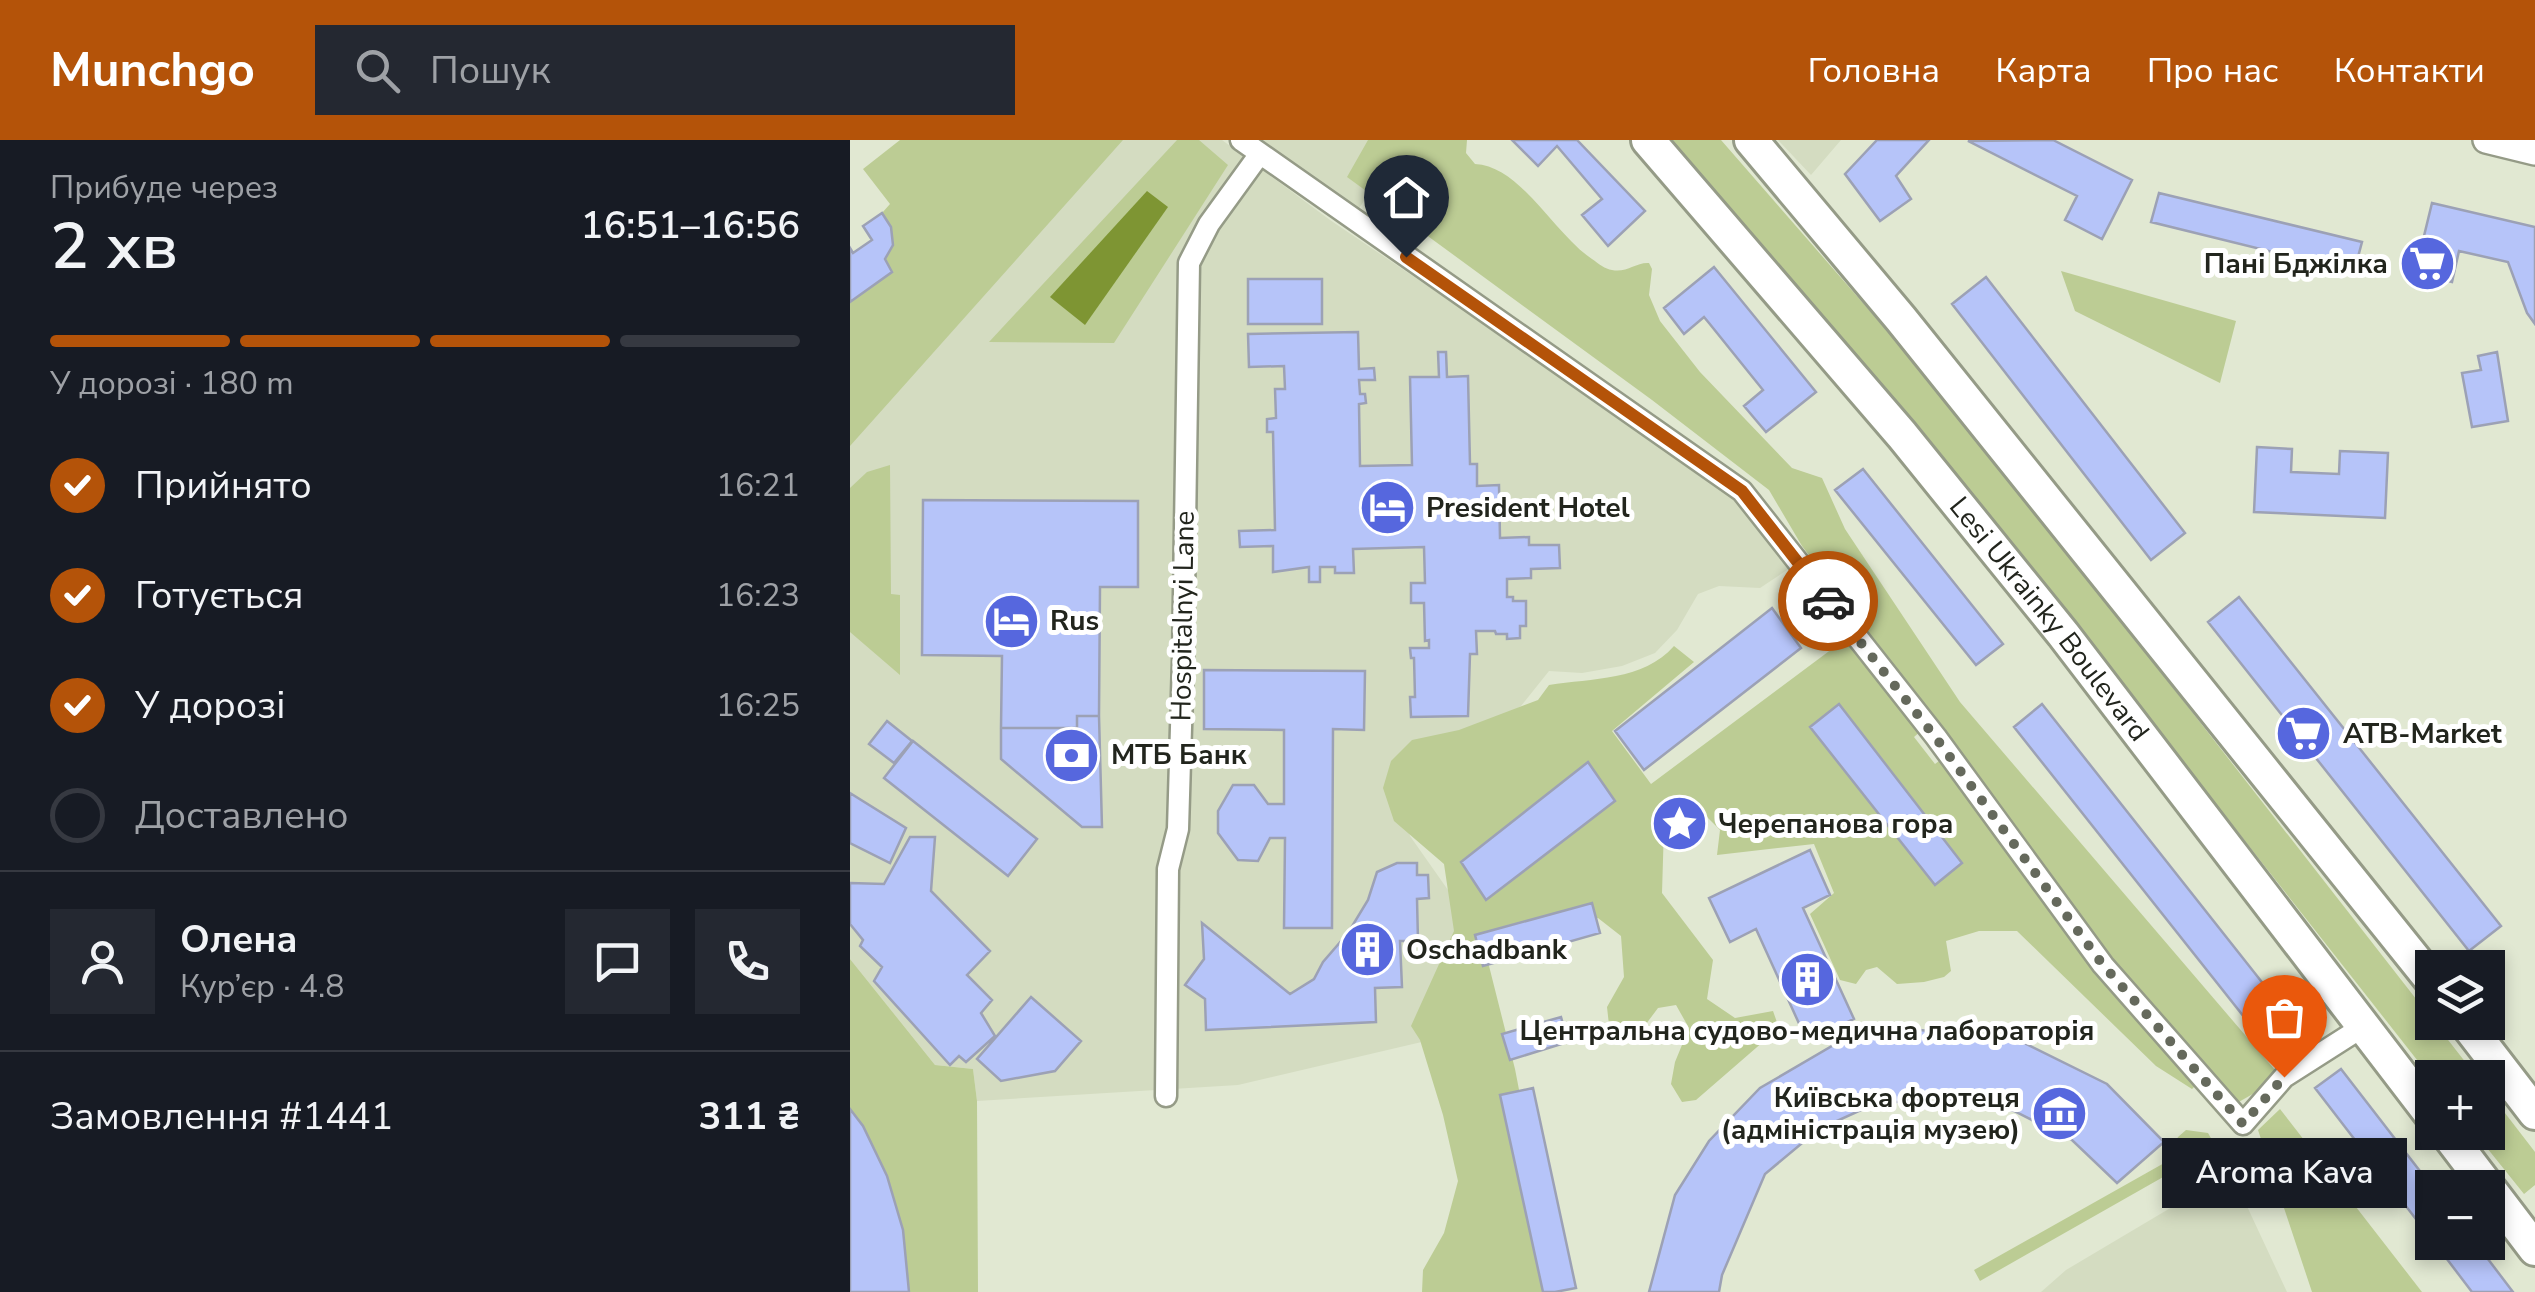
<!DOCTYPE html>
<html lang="uk">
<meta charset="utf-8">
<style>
body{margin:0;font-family:"Nunito Sans",sans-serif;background:#242831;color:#f1f3f6;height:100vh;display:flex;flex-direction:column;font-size:38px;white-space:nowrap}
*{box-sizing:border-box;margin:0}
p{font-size:32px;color:#9ea1a6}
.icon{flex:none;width:55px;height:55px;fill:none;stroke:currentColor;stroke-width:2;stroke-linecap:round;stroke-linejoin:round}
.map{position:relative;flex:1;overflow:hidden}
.sheet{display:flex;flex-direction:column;background:#171b24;width:850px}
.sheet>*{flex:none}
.buttons{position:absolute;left:1565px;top:810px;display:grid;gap:20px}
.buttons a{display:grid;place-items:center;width:90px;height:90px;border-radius:0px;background:#171b24;box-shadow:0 5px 15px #0003;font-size:50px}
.pin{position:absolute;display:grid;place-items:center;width:85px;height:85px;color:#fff;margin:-102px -42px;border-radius:50% 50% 50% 0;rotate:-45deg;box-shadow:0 0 10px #0007}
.pin .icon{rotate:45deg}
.courier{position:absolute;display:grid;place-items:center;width:100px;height:100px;margin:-50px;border:8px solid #b45309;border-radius:50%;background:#fff;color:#222;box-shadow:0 2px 12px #0007}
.bubble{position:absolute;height:70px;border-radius:0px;background:#171b24;box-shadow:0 5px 15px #0003;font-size:32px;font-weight:600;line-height:70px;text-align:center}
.overview em{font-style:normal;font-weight:600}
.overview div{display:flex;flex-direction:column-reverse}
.overview{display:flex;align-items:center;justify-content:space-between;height:170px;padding:0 50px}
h1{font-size:65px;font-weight:600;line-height:75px}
.bar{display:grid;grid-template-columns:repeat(4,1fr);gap:15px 10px;align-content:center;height:120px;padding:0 50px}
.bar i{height:12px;border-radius:8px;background:#363941}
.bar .selected{background:#b45309}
.bar p{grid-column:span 4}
.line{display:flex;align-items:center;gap:25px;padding:0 50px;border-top:2px solid #363941}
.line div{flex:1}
.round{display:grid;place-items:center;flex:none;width:105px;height:105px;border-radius:0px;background:#242831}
ol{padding:0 50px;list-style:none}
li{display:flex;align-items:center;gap:30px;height:110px}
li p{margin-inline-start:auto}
li .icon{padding:10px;border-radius:50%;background:#b45309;color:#fff;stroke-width:4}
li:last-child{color:#9ea1a6}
li i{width:55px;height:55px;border:5px solid #363941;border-radius:50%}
header{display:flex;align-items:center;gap:60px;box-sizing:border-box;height:140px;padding:0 50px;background:#b45309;color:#fff}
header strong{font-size:48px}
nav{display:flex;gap:55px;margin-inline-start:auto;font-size:35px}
.search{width:700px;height:90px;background:#242831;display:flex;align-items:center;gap:25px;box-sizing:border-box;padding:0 35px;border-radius:0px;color:#9ea1a6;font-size:38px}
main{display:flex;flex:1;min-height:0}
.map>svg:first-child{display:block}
.built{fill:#d4dcc1}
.green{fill:#bccc94}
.water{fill:#7e9533}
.building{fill:#b6c4f9;stroke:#9ca1b5;stroke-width:2.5}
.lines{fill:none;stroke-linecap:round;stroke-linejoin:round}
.minor-casing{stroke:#959b87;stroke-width:25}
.tertiary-casing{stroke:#959b87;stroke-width:30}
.primary-casing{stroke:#959b87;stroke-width:38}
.minor{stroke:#fff;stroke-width:20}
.tertiary{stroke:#fff;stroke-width:25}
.primary{stroke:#fff;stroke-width:32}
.done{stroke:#65695c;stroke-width:10;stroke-dasharray:0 18}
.route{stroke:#b45309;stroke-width:12}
.labels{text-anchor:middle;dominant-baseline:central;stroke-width:10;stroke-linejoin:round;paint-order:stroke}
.poi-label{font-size:28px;font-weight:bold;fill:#22251d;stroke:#fff;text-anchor:start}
.street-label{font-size:28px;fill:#22251d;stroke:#fff}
</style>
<header>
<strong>Munchgo</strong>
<div class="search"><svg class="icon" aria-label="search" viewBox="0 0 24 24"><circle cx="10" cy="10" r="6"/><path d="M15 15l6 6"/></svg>Пошук</div>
<nav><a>Головна</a><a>Карта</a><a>Про нас</a><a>Контакти</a></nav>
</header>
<main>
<section class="sheet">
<div class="overview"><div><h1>2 хв</h1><p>Прибуде через</p></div><em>16:51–16:56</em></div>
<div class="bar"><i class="selected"></i><i class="selected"></i><i class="selected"></i><i></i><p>У дорозі · 180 m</p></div>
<ol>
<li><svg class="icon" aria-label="check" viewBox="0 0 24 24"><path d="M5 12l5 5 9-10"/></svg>Прийнято<p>16:21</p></li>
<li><svg class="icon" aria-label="check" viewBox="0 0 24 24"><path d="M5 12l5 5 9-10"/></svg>Готується<p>16:23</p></li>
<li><svg class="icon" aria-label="check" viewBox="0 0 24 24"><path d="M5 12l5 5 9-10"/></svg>У дорозі<p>16:25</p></li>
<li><i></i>Доставлено</li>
</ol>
<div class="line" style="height:180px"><a class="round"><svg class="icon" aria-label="person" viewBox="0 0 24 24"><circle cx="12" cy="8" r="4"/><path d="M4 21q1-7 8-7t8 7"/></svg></a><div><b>Олена</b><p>Кур’єр · 4.8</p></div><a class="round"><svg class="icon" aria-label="chat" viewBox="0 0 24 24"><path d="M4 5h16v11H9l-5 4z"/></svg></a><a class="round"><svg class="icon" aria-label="phone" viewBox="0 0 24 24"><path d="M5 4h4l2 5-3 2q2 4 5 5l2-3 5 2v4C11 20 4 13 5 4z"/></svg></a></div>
<div class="line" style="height:130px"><div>Замовлення #1441</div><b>311 ₴</b></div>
</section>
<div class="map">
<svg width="1685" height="1152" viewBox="0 0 1685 1152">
<rect width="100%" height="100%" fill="#e1e8d2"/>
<path class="built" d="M264 0H372L480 80 891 358 943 426 910 448 869 446 848 454 827 490 805 513 772 526 732 533 699 531 671 566 640 586 553 664 560 696 617 777 640 886 388 945 127 961 123 929 85 925 0 819V253Z
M400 0H566L527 41 506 73Z
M928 0H991L961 35Z
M1381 1032 1437 1152H1191L1216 1130Z"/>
<path class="green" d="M50 0H273L0 306V162L41 132 35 119C45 101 44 91 32 73L40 64 13 29Z
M327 0H349L378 25 264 203 139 202Z
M518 0H617L616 13 625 24C671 26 704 94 742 119 749 124 755 129 762 130 777 133 786 122 799 123L802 129 799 155 810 181 850 232 942 328 972 338 995 389 1110 562 1425 930 1415 947 1387 963 1263 824 1154 672 952 406 919 350 802 260 497 37Z
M821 0H871L1107 271 1627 937 1582 939 1072 290Z
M1211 131 1386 181 1370 243 1225 171Z
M40 325 41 454 50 455V535L0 492V348L17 332Z
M998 497 1072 590 1064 597 1085 624 1093 618 1349 942 1342 949 1306 926 1167 791H1129L1096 801 1101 831 1094 837 1074 842 1047 844 1027 827 1016 830 1006 844 990 840 960 774 984 753 964 704 867 715 870 690 842 662 814 686 812 753 863 820 857 859 885 878 923 871 929 888 846 960 832 962 821 944 825 922 839 888 826 865 808 868 793 888 777 898 759 885 757 867 774 837 771 796 748 778 641 807 636 814 665 929 708 1152H572L573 1130 594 1093 608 1041 593 975 570 900 561 886 604 791 594 724 544 681 533 648 541 621 562 600 609 590 688 560 699 545C742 538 793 541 824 506L844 522 762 591 801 644Z
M0 819 85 925 123 929 127 961 128 1152H0Z
M1638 951 1685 1012V1045L1674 1054 1625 993 1638 992Z
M1430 969 1572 1152H1462L1408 990Z
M1336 990 1358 993 1366 1007 1130 1141 1124 1130 1316 1022 1328 997Z"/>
<path class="water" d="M297 51 318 67 235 185 200 157Z"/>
<path class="building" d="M662 0H727L795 71 758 106 732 75 752 59 707 6 688 26Z
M1027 0H1079L1046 36 1061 59 1030 81 995 34Z
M1203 0 1282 40 1252 99 1215 80 1227 56 1118 1Z
M1309 53 1512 102 1504 132 1301 82Z
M1582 63 1685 87V184L1677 173 1658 122 1609 111 1602 142 1565 133Z
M32 73 41 87 43 105 35 119 42 132 0 162V108L3 113 22 100 13 86Z
M864 127 966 252 916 292 894 266 913 250 859 183 854 177 834 194 814 168Z
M1136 137 1335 393 1301 420 1102 164Z
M398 139H472V184H398Z
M508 192 509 229 524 228 525 240H509L510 254H515L516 263 509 264 510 326 562 325 560 237H589L588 212H596L597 237 618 236 620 324H627V346L649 345 650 398 679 397V405H709L710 428 681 429V438L657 439V457H663V461H676V486H670V498L657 499V494H646L645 491H626L627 514H620L618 576 561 577 560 557H565L564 518H561L560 508H579V500L575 501 574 463H561V443H575L574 407 503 409 504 433H485V427H470V442H459V427L423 432V406L390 407 389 391 425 390 423 292H417V279L426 278 425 249H435L434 226 399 227 398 194Z
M1647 212 1658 281 1622 287 1612 233 1631 230 1628 216Z
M1407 307 1442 309 1441 332 1489 334 1490 311 1538 313 1535 378 1404 372Z
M1013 329 1153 504 1126 525 985 350Z
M73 360 288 361V447H250L249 576H227V588H151L152 516 72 515Z
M1389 457 1651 786 1619 811 1358 482Z
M922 468 951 508 794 630 765 591Z
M354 530 515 531 514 590 483 589 482 788H434L435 698H420L408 721 388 720 368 693V671L383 645H404L418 664H434V590L354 589Z
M989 564 1112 723 1085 745 960 587Z
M1192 564 1430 865 1402 887 1164 587Z
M227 576H249L252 687H232L151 619V588H227Z
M37 581 62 601 44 623 19 604Z
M63 601 187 699 158 736 34 638Z
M738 622 765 661 636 760 611 722Z
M0 653 56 688 40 723 0 703Z
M60 697H85L81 751 140 811 117 835 142 860 131 873 145 896 116 922 109 916 100 925 24 841 32 827 10 806 13 800 0 784V743L34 744Z
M960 710 980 755 953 768 1004 879 957 901 906 789 880 802 859 758Z
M547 723H567V735H578L579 758 567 759 568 801H550L552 847 525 848 526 882 356 890 355 859 335 845 354 819 352 783 440 854 464 839 473 822 498 793 518 760 527 732Z
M742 763 750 793 633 826 625 795Z
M181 857 231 901 205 931 151 941 127 919Z
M711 877 718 902 660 920 652 894Z
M1070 890 1170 901 1257 944 1314 1002 1267 1043 1222 1000 1164 971 1087 957 1022 965 969 989 915 1034 872 1135 869 1152H799L825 1055 859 1001 910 948 982 906Z
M1491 929 1583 1048 1582 1100 1465 948Z
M683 948 726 1148 705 1152H693L650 955Z
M0 969 13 986 37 1036 53 1090 59 1152H0Z
M1584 1102H1625L1663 1152H1622Z"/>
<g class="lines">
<defs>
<path id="minor" d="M391 0 892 351 1086 597 1253 825 1393 984 1434 937 1514 886
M316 956 318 729 328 689 333 520 339 123 359 84 409 15"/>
<path id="tertiary" d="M1636 0 1685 12"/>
<g id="primary">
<path id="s1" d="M798 0 1052 295 1213 494 1582 976"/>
<path d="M901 0 1051 179 1582 841"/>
<path d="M1615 882 1685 973"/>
<path d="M1596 992 1685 1109"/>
</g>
</defs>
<use href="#minor" class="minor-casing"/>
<use href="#tertiary" class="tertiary-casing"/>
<use href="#primary" class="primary-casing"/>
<use href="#minor" class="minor"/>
<use href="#tertiary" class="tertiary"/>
<use href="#primary" class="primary"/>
</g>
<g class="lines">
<path class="done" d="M978 461 1086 598 1253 825 1393 984 1434 937"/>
<path class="route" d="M556 117 892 351 978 461"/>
</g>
<defs>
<symbol id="supermarket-disc" viewBox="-11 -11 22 22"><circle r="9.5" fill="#5667de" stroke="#fff"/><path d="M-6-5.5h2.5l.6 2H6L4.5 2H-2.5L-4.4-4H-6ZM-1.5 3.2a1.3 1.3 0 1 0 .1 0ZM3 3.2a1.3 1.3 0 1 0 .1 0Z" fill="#fff"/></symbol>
<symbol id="hotel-disc" viewBox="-11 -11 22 22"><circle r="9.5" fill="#5667de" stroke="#fff"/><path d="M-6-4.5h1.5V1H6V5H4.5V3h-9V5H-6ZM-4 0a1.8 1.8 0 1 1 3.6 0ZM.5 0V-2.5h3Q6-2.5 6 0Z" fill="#fff"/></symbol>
<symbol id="bank-disc" viewBox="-11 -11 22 22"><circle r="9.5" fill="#5667de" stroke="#fff"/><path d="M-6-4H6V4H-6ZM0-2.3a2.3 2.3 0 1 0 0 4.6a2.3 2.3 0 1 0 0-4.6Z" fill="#fff"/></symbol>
<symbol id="sight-disc" viewBox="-11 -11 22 22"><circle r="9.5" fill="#5667de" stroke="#fff"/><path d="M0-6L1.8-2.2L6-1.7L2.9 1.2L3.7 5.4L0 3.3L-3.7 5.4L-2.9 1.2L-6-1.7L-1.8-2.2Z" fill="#fff"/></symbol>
<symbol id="building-disc" viewBox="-11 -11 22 22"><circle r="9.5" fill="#5667de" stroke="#fff"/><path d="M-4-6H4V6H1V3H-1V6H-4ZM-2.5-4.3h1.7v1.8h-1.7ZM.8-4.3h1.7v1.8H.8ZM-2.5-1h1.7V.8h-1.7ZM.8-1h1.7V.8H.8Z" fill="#fff"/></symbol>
<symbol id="museum-disc" viewBox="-11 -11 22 22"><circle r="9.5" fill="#5667de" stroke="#fff"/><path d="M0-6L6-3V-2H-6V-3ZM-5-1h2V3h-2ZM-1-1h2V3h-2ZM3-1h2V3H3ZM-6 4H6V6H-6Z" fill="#fff"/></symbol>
</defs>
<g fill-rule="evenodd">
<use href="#supermarket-disc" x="1546" y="92" width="63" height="63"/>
<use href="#hotel-disc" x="506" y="336" width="63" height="63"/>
<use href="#hotel-disc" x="130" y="450" width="63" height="63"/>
<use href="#supermarket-disc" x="1422" y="562" width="63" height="63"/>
<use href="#bank-disc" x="190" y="584" width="63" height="63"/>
<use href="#sight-disc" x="798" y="652" width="63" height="63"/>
<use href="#building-disc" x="486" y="778" width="63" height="63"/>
<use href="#building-disc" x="926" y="808" width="63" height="63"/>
<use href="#museum-disc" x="1178" y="942" width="63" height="63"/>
</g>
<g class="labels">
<g class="poi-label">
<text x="1538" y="124" text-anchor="end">Пані Бджілка</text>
<text x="576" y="368">President Hotel</text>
<text x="200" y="481">Rus</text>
<text x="1493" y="594">ATB-Market</text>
<text x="261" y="615">МТБ Банк</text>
<text x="868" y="684">Черепанова гора</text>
<text x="556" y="810">Oschadbank</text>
<text x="957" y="891" text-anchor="middle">Центральна судово-медична лабораторія</text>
<text x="1170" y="958" text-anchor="end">Київська фортеця<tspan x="1170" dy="32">(адміністрація музею)</tspan></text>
</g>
<g class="street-label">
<text transform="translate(333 476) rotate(-89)">Hospitalnyi Lane</text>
<text stroke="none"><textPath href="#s1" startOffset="625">Lesi Ukrainky Boulevard</textPath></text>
</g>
</g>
</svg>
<div class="buttons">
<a><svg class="icon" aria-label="layers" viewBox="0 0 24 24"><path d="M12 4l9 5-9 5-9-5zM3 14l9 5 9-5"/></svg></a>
<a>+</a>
<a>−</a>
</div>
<div class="pin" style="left:1434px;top:937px;background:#ea580c"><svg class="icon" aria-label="bag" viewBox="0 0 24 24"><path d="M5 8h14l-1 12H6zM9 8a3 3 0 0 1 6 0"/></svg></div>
<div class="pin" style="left:556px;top:117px;background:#1f2937"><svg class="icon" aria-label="home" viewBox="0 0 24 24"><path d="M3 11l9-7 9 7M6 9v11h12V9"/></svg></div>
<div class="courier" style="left:978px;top:461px"><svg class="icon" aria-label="car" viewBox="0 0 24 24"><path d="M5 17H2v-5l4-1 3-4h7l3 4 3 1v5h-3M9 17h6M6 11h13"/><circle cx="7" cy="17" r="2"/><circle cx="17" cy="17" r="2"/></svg></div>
<div class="bubble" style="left:1312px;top:998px;width:245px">Aroma Kava</div>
</div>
</main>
